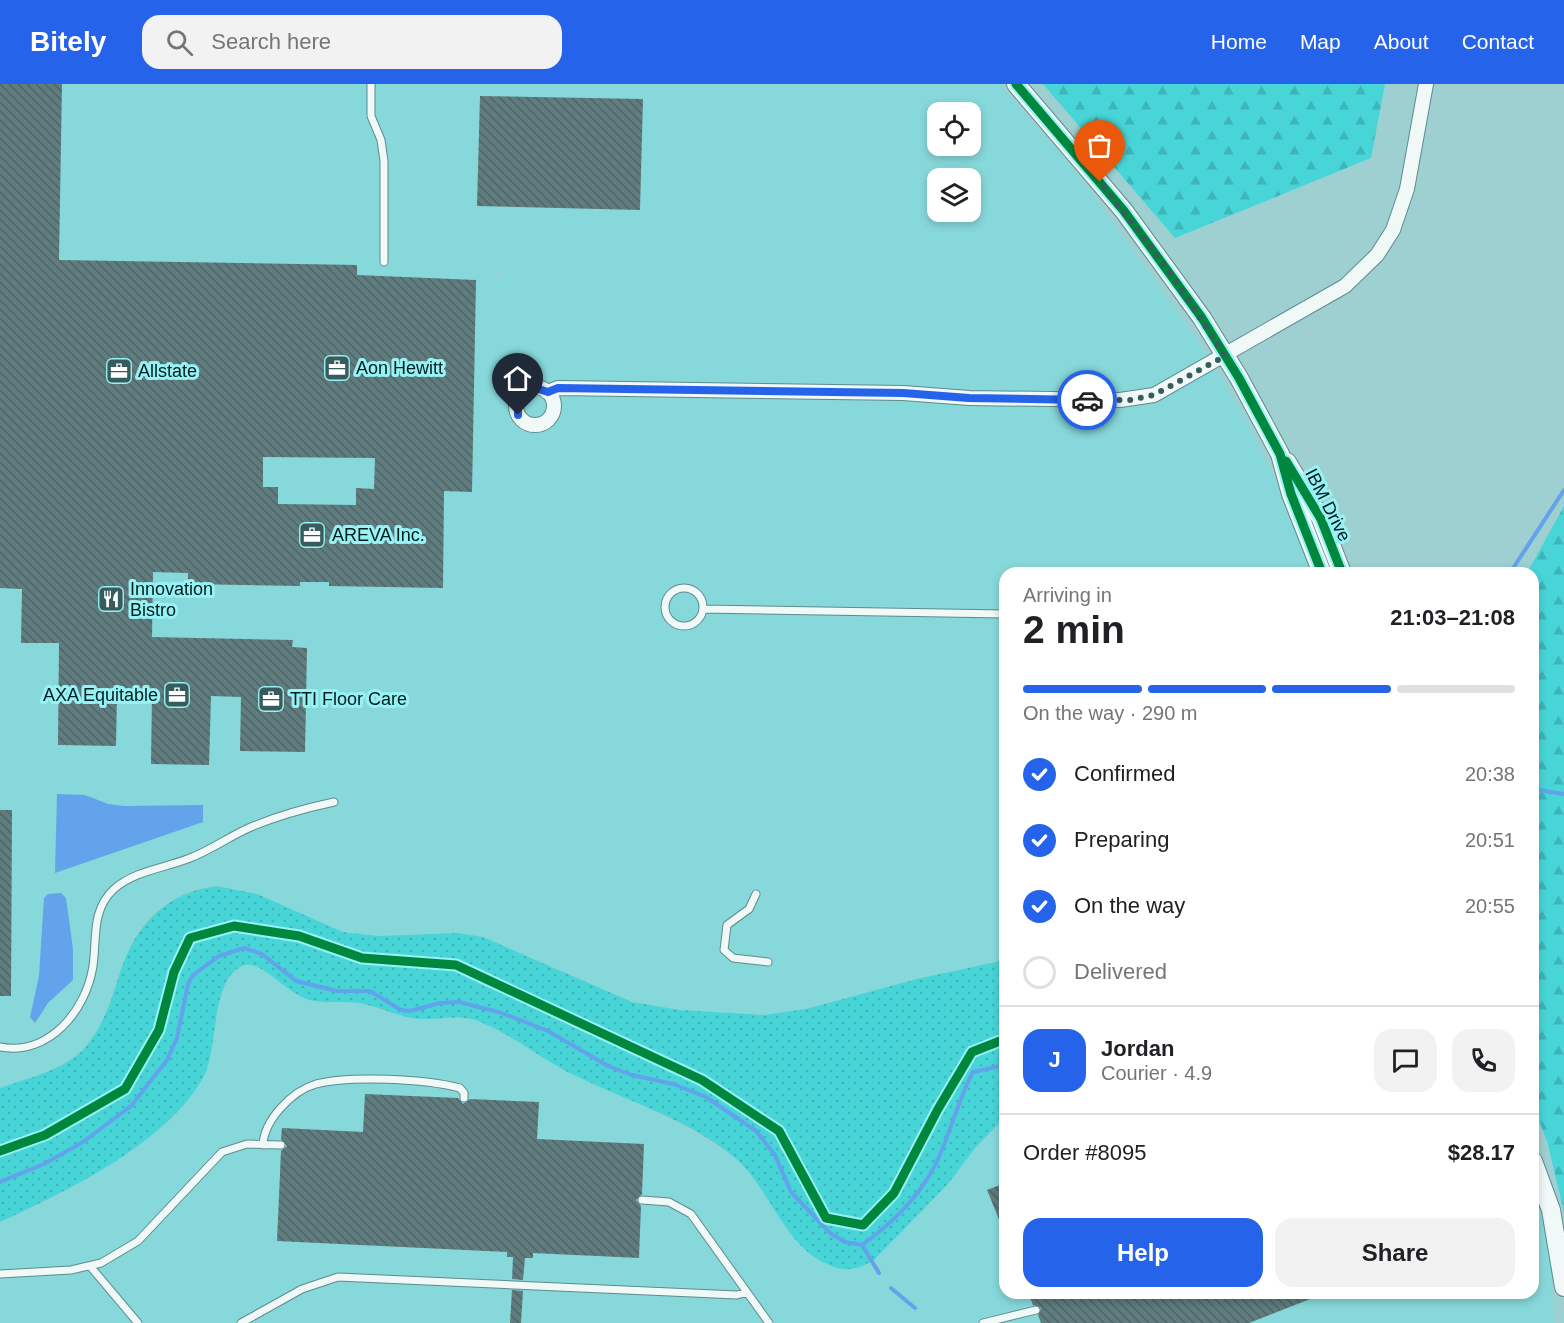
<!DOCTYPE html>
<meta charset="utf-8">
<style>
body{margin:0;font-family:Arial,sans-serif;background:#f2f2f2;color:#202124;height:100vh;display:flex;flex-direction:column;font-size:22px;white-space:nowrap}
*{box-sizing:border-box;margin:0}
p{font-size:20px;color:#757577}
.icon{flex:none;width:33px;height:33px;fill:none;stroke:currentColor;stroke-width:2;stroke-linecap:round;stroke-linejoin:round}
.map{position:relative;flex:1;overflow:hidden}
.sheet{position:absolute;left:999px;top:483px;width:540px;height:732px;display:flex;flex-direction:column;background:#fff;border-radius:18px;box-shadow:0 3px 9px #0003}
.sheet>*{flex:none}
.controls{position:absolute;left:927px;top:18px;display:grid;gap:12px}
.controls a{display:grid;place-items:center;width:54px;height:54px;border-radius:12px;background:#fff;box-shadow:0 3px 9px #0003;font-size:30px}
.pin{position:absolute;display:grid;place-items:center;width:51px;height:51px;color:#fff;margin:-62px -26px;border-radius:50% 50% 50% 0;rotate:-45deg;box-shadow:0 0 6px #0007}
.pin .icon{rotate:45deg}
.courier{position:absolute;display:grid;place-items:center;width:60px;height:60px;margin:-30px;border:4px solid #2563eb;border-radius:50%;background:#fff;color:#222;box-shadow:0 2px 8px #0007}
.summary em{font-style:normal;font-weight:700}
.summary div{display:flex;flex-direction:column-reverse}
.summary{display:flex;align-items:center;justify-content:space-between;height:102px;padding:0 24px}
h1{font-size:39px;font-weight:700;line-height:45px}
.bar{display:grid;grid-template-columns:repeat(4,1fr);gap:9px 6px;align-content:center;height:72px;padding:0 24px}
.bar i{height:8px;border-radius:4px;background:#e0e0e0}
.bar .on{background:#2563eb}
.bar p{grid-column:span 4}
.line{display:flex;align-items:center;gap:15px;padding:0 24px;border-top:2px solid #e0e0e0}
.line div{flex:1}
.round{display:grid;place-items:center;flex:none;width:63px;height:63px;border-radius:18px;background:#f2f2f2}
ol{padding:0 24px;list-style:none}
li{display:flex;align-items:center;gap:18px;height:66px}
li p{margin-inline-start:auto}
li .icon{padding:6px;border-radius:50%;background:#2563eb;color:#fff;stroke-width:4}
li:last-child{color:#757577}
li i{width:33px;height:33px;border:3px solid #e0e0e0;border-radius:50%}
.button{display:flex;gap:12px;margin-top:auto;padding:12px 24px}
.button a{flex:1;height:69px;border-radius:18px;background:#2563eb;color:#fff;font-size:24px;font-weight:700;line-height:69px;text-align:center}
.button a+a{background:#f2f2f2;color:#202124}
header{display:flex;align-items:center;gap:36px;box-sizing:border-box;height:84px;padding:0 30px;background:#2563eb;color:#fff}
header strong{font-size:28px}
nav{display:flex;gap:33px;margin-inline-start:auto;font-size:21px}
.search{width:420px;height:54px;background:#f2f2f2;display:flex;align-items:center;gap:15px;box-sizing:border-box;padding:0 21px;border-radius:18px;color:#757577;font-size:22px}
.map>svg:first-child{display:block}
.built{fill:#87d8da;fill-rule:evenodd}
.forest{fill:url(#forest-firs)}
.park{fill:url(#park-dots)}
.water{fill:#63a3eb}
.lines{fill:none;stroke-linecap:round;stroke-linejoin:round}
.stream{stroke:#63a3eb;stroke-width:4}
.building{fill:url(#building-back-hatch);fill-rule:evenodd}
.lane-casing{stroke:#5e8b8c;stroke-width:9}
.street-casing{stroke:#5e8b8c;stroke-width:16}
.secondary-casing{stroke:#5e8b8c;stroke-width:20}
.path{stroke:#b9c8c8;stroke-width:2;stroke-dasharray:4.5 4.5;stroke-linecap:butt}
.lane{stroke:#f0f8f8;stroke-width:7}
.street{stroke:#f0f8f8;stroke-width:14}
.secondary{stroke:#f0f8f8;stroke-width:18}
.cycleway-casing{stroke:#96f2f4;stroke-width:13}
.cycleway{stroke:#00873e;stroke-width:9}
.done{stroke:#385c5d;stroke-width:6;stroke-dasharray:0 10.8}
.route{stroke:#2563eb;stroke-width:8}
.labels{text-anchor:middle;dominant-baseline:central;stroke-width:6;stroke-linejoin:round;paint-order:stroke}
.poi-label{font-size:18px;fill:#011e1f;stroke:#96f2f4;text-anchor:start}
.street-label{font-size:18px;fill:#011e1f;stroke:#96f2f4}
</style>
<header>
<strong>Bitely</strong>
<div class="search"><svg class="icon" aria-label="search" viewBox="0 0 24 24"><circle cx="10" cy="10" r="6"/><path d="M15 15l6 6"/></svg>Search here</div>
<nav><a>Home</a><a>Map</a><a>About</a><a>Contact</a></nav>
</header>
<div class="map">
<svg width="1564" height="1239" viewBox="0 0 1564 1239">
<defs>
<pattern id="forest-firs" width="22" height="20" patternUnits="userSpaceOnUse" patternTransform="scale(1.5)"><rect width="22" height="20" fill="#48d5d8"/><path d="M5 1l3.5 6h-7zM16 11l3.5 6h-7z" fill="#3db6b9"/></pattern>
<pattern id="park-dots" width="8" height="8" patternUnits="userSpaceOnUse" patternTransform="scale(1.5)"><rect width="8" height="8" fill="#48d5d8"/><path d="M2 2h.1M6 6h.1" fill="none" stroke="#3db6b9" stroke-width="1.8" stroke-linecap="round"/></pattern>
<pattern id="building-back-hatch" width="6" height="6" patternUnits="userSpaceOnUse" patternTransform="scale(1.5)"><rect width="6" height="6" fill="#607c7e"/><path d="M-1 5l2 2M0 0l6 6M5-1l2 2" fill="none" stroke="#4d6567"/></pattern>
</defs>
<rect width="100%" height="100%" fill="#9ed0d1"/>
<path class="built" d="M0 0H1000L1072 83 1193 249 1246 335 1281 407 1313 489H1005V876L917 895 806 925 764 931 680 926 632 918 483 853 458 849 378 852 343 848 239 805 217 802 196 804 169 817 155 827 139 845 122 880 106 929 92 955 76 972 45 988 0 1004ZM938 28H970V62H938ZM938 94H970V128H938Z
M249 880 262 883 268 888 340 918 361 919 385 928 433 935 458 932 476 936 509 951 573 991 655 1027 697 1050 735 1074 751 1093 976 1063 1005 1033V1209H1533V1102L1550 1165 1554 1239H0V1138L49 1116 99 1087 164 1041 188 1014 223 907 232 890 241 882Z"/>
<path class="forest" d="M1043 0H1385L1371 74 1175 154Z
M1564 422V1128L1547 1057 1533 1022V489H1527Z"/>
<path class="park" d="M217 802 257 810 343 848 378 852 458 849 483 853 632 918 680 926 764 931 806 925 917 895 1005 876V1033L976 1063 947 1101 875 1175C860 1185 846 1189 829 1181 782 1161 771 1104 734 1073 689 1036 628 1017 576 992 542 976 514 951 478 937 456 929 435 938 412 934 394 931 377 922 359 919 344 917 329 919 314 917 288 913 261 873 242 882 211 896 218 962 205 990 171 1057 66 1108 0 1138V1004C25 995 55 988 76 972 87 964 95 951 101 939 111 921 115 902 122 883 138 838 168 808 217 802Z"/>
<path class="water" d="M57 710 85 711 108 720 124 722 203 721V738L55 789Z
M61 809 66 814 73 865V896L48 919 35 939 30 933 39 892 44 814 48 810Z"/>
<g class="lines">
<path class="stream" d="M1510 489 1564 406
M1533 705 1564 710
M0 1098 44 1080 83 1058 131 1022 167 976 177 954 188 900 193 891 219 872 244 864 262 870 296 897 337 907H370L401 926 410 927 440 919 459 918 502 929 548 947 608 982 632 991 673 1000 706 1013 756 1047 775 1071 791 1108 830 1149 845 1158 862 1161C890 1141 915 1117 932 1087 949 1056 956 1020 973 988L1005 981
M862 1161 879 1189
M891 1204 915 1224"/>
</g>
<path class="building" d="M0 0H62L59 176 357 181V191L476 196 472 408 444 407 443 504 329 502V498H300V502L188 500V489L153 488 152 553 293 556 292 563 307 564 305 668 240 667 241 613 211 612 209 681 151 680 152 610 117 609 116 662 58 661 59 559H21L22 505 0 504ZM263 373 375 374 374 405 356 404V421L278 420V403H263Z
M480 12 643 15 640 126 477 122Z
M0 726H12L11 912H0Z
M365 1010 458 1014 463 1020 470 1015 539 1018 537 1055 644 1060 642 1110 636 1116 641 1122 639 1174 533 1169V1174H525L523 1196 512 1195 513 1173H507V1168L277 1157 281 1067 287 1062 281 1055 282 1044 363 1048Z
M1005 1099V1150L987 1106Z
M512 1206 523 1207 521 1239H510Z
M1028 1209H1323V1210L1249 1239H1041L1038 1231 1041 1224 1033 1221Z"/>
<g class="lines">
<defs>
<path id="lane" d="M371 0V32L381 56 384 77V178
M665 523a19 19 0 1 1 38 0a19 19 0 1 1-38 0Z
M703 525 1005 530
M756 810 749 825 727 841 724 866 733 874 768 878
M0 963C49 972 86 927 93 882 97 855 91 826 114 805 134 787 165 784 190 774 211 766 230 752 251 743 277 732 306 724 334 718
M263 1061C264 1036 292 1007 316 1000 350 991 426 995 460 1004L464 1009V1014
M642 1116 669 1118 691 1130 769 1239
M90 1182 138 1239
M0 1190 71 1186 101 1179 138 1157 222 1068 247 1060 281 1061
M241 1239 302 1205 338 1193 737 1211 747 1208
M983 1239 1036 1226"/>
<path id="street" d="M516 322a19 19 0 1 1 38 0a19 19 0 1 1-38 0Z
M547 308 558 304 903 309 969 314 1120 316 1154 311 1345 202 1377 171 1393 146 1407 105 1426 0"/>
<path id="secondary" d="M1016 0 1124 127 1202 234 1239 294 1280 370 1291 410 1322 489
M1287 378 1321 435 1342 489
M1533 1077 1551 1126 1564 1203"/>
</defs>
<use href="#lane" class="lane-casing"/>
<use href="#street" class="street-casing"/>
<use href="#secondary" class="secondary-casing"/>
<path class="path" d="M497 191H504"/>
<use href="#lane" class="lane"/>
<use href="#street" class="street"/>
<use href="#secondary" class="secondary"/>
<defs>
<path id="cycleway" d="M1016 0 1124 127 1202 234 1239 294 1280 370 1291 410 1322 489
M1286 377 1321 435 1342 489
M0 1067 45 1051 125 1005 159 946 174 888 190 854 234 842 299 852 362 874 456 881 702 996 779 1047 826 1134 863 1141 894 1109 938 1025 972 968 1005 955"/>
</defs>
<use href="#cycleway" class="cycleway-casing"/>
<use href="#cycleway" class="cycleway"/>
</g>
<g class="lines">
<path class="done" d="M1087 316H1130L1154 311 1225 272 1167 184 1100 98"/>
<path class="route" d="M518 331V313L532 303 548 308 558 304 903 309 969 314 1087 316"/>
</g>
<defs>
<symbol id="office-square" viewBox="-11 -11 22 22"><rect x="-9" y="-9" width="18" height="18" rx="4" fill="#385c5d" stroke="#96f2f4"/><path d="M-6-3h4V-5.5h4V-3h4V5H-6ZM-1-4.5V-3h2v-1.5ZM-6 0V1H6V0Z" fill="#fff"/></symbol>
<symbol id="restaurant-square" viewBox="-11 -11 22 22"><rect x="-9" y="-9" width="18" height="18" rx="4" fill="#385c5d" stroke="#96f2f4"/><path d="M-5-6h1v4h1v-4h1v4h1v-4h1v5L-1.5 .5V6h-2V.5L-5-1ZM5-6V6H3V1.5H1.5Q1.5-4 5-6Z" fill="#fff"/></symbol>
</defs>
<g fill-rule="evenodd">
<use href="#office-square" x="322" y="269" width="30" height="30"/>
<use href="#office-square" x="104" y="272" width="30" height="30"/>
<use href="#office-square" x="297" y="436" width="30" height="30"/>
<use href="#restaurant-square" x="96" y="500" width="30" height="30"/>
<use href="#office-square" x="162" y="596" width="30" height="30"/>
<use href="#office-square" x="256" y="600" width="30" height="30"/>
</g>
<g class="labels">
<g class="poi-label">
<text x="356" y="284">Aon Hewitt</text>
<text x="138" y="287">Allstate</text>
<text x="332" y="451">AREVA Inc.</text>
<text x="130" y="505">Innovation<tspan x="130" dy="21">Bistro</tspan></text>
<text x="158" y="611" text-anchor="end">AXA Equitable</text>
<text x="290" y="615">TTI Floor Care</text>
</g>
<g class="street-label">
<text transform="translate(1328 421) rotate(63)">IBM Drive</text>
</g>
</g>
</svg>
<div class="controls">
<a><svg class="icon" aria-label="locate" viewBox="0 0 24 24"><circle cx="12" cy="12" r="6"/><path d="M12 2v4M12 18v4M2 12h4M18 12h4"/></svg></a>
<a><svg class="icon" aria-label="layers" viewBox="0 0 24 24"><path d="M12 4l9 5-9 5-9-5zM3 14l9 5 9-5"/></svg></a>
</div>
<div class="pin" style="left:1100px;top:98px;background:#ea580c"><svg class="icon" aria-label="bag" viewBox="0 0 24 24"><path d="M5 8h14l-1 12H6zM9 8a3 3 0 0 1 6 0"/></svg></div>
<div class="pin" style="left:518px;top:331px;background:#1f2937"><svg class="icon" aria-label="home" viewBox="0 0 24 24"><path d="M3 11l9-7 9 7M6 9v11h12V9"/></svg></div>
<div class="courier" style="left:1087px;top:316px"><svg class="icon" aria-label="car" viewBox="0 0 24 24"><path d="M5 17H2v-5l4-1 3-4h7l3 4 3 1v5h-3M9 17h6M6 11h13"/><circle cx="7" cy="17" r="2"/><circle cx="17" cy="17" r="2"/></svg></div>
<section class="sheet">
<div class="summary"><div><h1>2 min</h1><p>Arriving in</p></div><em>21:03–21:08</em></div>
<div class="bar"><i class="on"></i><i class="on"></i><i class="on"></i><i></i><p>On the way · 290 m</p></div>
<ol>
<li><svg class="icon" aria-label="check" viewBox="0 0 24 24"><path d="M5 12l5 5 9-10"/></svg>Confirmed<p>20:38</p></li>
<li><svg class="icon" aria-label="check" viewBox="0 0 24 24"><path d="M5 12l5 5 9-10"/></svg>Preparing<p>20:51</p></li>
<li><svg class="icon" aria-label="check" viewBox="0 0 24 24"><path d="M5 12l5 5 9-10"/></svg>On the way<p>20:55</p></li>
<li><i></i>Delivered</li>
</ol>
<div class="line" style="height:108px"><b class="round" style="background:#2563eb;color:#fff">J</b><div><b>Jordan</b><p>Courier · 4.9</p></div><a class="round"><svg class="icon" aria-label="chat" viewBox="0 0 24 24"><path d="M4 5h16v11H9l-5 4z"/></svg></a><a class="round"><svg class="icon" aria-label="phone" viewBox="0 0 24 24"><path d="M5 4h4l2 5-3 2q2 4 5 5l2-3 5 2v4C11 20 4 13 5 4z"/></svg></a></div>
<div class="line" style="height:78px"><div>Order #8095</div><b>$28.17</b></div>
<div class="button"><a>Help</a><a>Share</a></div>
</section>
</div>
